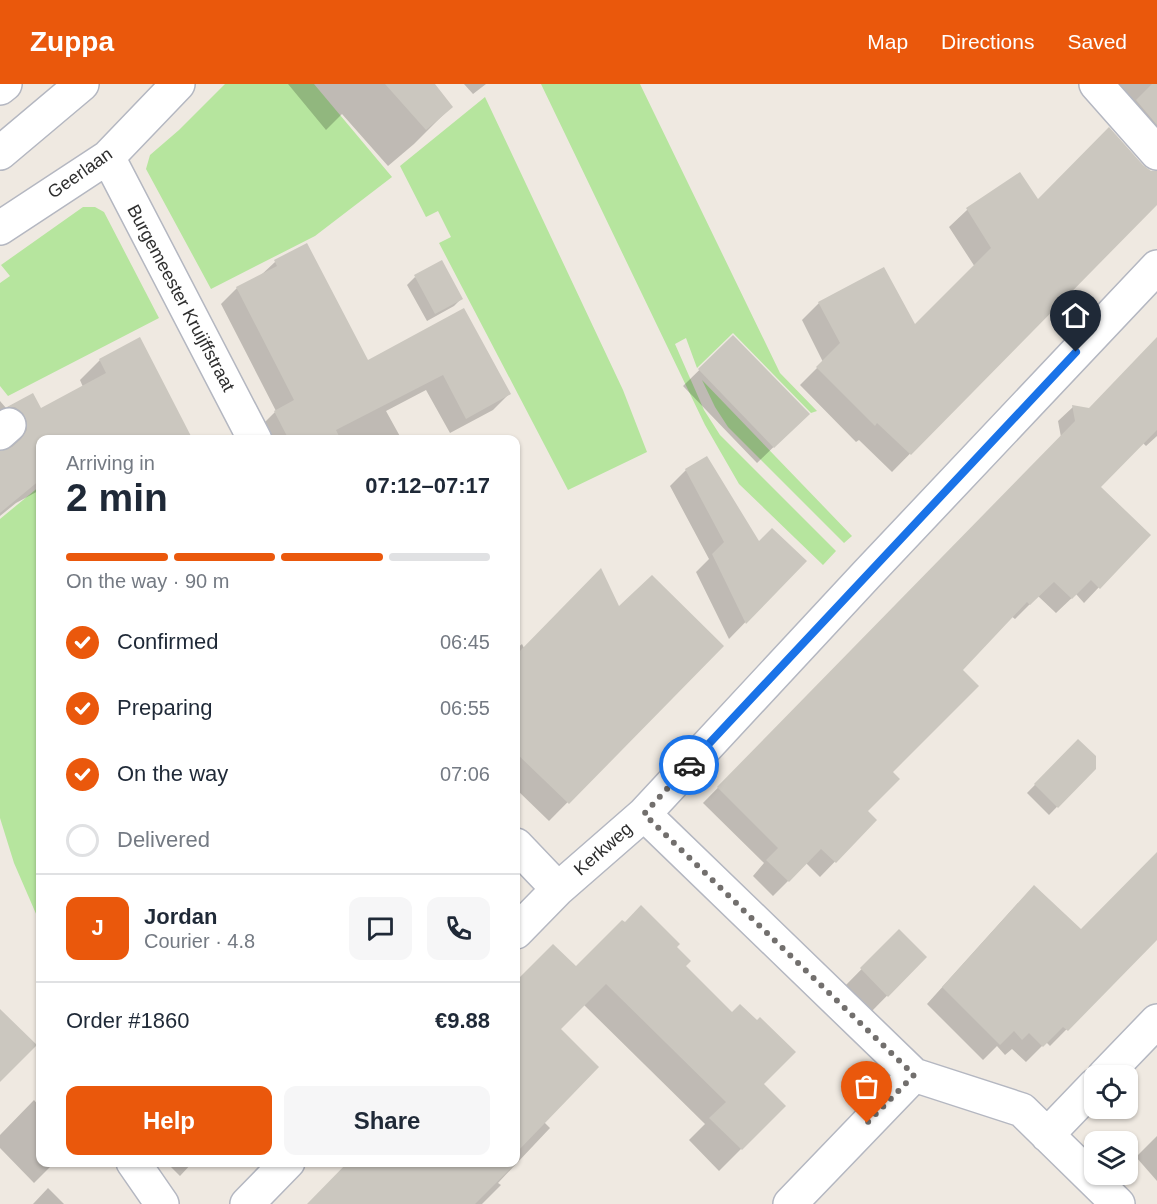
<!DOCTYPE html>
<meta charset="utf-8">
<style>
body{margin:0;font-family:Arial,sans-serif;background:#f6f6f7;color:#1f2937;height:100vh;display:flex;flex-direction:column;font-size:22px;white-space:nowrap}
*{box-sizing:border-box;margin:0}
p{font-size:20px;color:#747a83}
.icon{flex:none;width:33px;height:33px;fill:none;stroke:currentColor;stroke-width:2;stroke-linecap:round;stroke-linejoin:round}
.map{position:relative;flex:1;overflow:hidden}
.sheet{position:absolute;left:36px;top:351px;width:484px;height:732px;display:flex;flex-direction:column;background:#fff;border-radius:12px;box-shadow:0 2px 4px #0004}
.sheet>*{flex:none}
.tools{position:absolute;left:1084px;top:981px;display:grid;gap:12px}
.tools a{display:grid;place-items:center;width:54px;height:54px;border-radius:12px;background:#fff;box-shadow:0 2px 4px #0004;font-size:30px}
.pin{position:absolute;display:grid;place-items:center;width:51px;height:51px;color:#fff;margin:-62px -26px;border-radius:50% 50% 50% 0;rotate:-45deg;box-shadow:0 0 6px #0007}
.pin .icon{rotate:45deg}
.courier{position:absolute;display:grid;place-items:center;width:60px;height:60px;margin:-30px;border:4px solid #1a73e8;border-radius:50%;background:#fff;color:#222;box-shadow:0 2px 8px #0007}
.summary em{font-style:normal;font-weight:800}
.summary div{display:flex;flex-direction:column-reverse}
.summary{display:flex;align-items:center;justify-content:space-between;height:102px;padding:0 30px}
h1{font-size:39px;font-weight:800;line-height:45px}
.bar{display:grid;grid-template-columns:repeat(4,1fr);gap:9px 6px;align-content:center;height:72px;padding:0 30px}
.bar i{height:8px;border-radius:4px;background:#e0e1e3}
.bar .current{background:#ea580c}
.bar p{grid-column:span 4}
.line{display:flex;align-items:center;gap:15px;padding:0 30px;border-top:2px solid #e0e1e3}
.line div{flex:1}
.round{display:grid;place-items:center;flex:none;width:63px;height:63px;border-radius:12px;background:#f6f6f7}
ol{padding:0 30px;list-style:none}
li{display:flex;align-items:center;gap:18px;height:66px}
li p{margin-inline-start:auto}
li .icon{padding:6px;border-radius:50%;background:#ea580c;color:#fff;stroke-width:4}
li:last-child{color:#747a83}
li i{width:33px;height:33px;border:3px solid #e0e1e3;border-radius:50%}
.action{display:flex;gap:12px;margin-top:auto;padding:12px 30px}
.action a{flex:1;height:69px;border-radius:12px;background:#ea580c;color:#fff;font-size:24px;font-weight:800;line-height:69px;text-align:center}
.action a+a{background:#f6f6f7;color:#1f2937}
header{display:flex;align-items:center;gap:36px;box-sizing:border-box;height:84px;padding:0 30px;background:#ea580c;color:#fff}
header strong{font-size:28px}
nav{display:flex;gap:33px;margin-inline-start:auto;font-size:21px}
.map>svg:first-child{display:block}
.green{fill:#b6e59e}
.shadow{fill:#0003}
.building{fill:#cbc7bf}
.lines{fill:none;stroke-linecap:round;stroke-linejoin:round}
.minor-casing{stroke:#b4b7c1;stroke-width:36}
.minor{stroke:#fff;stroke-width:33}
.done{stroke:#726f6d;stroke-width:6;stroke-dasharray:0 10.8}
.route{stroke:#1a73e8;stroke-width:8}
.labels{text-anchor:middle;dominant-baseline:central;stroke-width:4.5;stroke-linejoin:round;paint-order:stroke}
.street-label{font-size:18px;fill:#2e2e2e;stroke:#fff}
</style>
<header>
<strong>Zuppa</strong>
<nav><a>Map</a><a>Directions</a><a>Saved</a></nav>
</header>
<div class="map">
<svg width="1157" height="1120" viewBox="0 0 1157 1120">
<rect width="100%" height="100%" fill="#efe9e1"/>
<path class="green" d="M225 0H314L392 93 315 152 211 205 146 85 150 71 179 46Z
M541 0H640L780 289 817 327 811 329 733 249 697 284 686 254 675 260 704 326 720 351 836 467 823 481 739 400 705 341Z
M485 13 623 306 647 368 568 406 439 159 451 153 438 127 426 133 400 82Z
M83 123H95L104 128 159 234 8 312 0 302V199L10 192 1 181Z
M702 296 852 452 844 459 728 343 715 323Z
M40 402V839L14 779 0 734V435Z"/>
<path class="shadow" d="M288 0H433L451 23 414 60 388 82 342 30 326 46Z
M464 0H486L473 10Z
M1087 0H1157V81Z
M1142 83 1150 88 1157 89V118L892 388 859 356 856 358 800 301 823 278 802 236 819 219 915 243 975 183 949 143 967 126 1020 90 1038 117Z
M307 161 368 278 463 226 509 310 493 326 450 349 426 306 386 327 402 356H265L259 344 276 327 221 220 237 204 260 192 275 178Z
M415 193 462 214 454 222 427 237 407 201Z
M733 253 791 346 757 379 683 302Z
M1157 256V352L1146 362 1143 359 1099 403 1148 451 1084 519 1076 510 1056 529 1038 512 1015 535 1011 532 960 586 891 688 866 727 875 736 820 793 806 779 773 812 753 792 764 779 703 719 1061 353 1058 337 1073 323 1089 326Z
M100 276 193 356H40V406L16 419 0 432V369L7 367 8 359 0 347V317L6 324 32 311 40 326 83 303 80 296Z
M686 386 759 459 805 477 729 555 696 488 709 475 670 402Z
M619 525 722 562 549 737 516 705V565L522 560 524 564Z
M1078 657 1095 684 1049 731 1027 709Z
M1157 780V854L1050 962 1046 958 1026 978 1012 965 1005 971 997 962 983 976 927 920 1018 819 1081 847Z
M899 847 925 873 871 928 845 902Z
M675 863 684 882 762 1000 784 1022 719 1087 689 1056 705 1040 583 920 558 945 544 1038 550 1044 498 1099 501 1101 482 1120H308L516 1078V909L576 884Z
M34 1016 40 1023V1078H55L34 1099 0 1064V1051Z
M1157 1052V1097L1136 1073Z
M166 1078H193L180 1092Z
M48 1104 64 1120H33Z"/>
<path class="building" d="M385 0H435L453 23 426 46Z
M1152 0H1157V41L1136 16Z
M1109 43 1143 81 1151 87H1157V121L911 371 877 339 875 342 816 283 840 259 818 218 884 183 915 240 991 164 966 124 1020 88 1038 115Z
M307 159 368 276 464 224 511 310 466 335 443 291 336 346 341 356H289L274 327 294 316 236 203 277 182 274 176Z
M442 176 463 215 435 230 414 191Z
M733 251 810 330 774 364 698 285Z
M140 253 193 356H40V396L0 429V367L12 363 21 355 27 346V338L23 329 15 323H7L33 309 41 324 106 289 99 275Z
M1157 253V346L1101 403 1151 451 1100 505 1091 496 1072 515 1054 498 1030 521 1027 518 963 586 979 602 893 688 900 695 868 727 877 736 836 779 821 765 789 798 766 776 778 764 717 703 1075 337 1072 321 1089 324Z
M707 372 759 457 772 444 807 477 746 540 712 470 724 458 685 385Z
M601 484 619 522 652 491 724 562 569 720 516 669V571Z
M1078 655 1096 672V685L1058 724 1034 700Z
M1157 768V856L1068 947 1063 943 1043 963 1029 949 1022 956 1014 947 1000 961 942 903 1034 801 1081 845Z
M641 821 680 860 677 863 691 877 686 882 732 928 740 920 757 936 760 933 796 968 764 1000 786 1022 742 1066 709 1034 726 1018 606 900 561 945 599 983 516 1069V897L553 860 576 882 622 836 625 838Z
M899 845 927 873 888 913 860 884Z
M0 925 37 961 0 998Z
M348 1078H517L475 1120H307Z"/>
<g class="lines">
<defs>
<path id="minor" d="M1096 0 1157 69
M0 4 5 0
M0 69 82 0
M108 73 255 356
M0 144 108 73 178 0
M0 349 9 341
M644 730 914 991 1022 1026 1118 1120
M516 761 558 805
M516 848 558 805 644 730 867 490 1157 183
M1104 992 1157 937
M1047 1051 1095 1001
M133 1078 162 1120
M247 1120 288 1078
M790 1120 914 991"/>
</defs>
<use href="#minor" class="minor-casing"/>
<use href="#minor" class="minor"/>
</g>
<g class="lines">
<path class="done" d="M689 681 644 730 914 991 867 1039"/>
<path class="route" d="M689 681 1076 268"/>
</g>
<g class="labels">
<g class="street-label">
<text transform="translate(80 89) rotate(-35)">Geerlaan</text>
<text transform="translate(181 214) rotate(62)">Burgemeester Kruijffstraat</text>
<text transform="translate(603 765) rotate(-41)">Kerkweg</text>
</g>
</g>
</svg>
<div class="tools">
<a><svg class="icon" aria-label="locate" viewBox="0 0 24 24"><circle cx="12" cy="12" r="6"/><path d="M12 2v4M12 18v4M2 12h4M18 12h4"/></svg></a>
<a><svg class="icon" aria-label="layers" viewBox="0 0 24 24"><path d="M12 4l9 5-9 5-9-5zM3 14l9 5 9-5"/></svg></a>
</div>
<div class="pin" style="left:867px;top:1039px;background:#ea580c"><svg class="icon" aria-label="bag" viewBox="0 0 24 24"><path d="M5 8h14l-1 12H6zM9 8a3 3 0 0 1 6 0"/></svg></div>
<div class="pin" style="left:1076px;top:268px;background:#1f2937"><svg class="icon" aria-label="home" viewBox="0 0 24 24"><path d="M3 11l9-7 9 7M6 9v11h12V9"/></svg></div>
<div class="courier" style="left:689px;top:681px"><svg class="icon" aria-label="car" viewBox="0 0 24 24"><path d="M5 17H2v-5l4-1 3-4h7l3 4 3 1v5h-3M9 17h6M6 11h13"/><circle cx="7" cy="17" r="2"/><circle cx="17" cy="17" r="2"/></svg></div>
<section class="sheet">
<div class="summary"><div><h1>2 min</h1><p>Arriving in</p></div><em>07:12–07:17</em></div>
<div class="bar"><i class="current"></i><i class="current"></i><i class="current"></i><i></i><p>On the way · 90 m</p></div>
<ol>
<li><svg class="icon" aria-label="check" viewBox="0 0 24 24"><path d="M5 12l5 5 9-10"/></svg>Confirmed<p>06:45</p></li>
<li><svg class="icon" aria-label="check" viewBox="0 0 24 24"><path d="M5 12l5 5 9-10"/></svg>Preparing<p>06:55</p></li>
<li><svg class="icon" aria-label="check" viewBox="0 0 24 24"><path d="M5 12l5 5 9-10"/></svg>On the way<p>07:06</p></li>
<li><i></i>Delivered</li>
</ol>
<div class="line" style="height:108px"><b class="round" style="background:#ea580c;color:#fff">J</b><div><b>Jordan</b><p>Courier · 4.8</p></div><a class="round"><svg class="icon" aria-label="chat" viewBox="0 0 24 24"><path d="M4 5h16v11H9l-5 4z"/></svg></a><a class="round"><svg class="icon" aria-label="phone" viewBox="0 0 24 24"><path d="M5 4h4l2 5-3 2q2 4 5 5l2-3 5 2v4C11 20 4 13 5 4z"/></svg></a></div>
<div class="line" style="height:78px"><div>Order #1860</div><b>€9.88</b></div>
<div class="action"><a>Help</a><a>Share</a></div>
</section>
</div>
